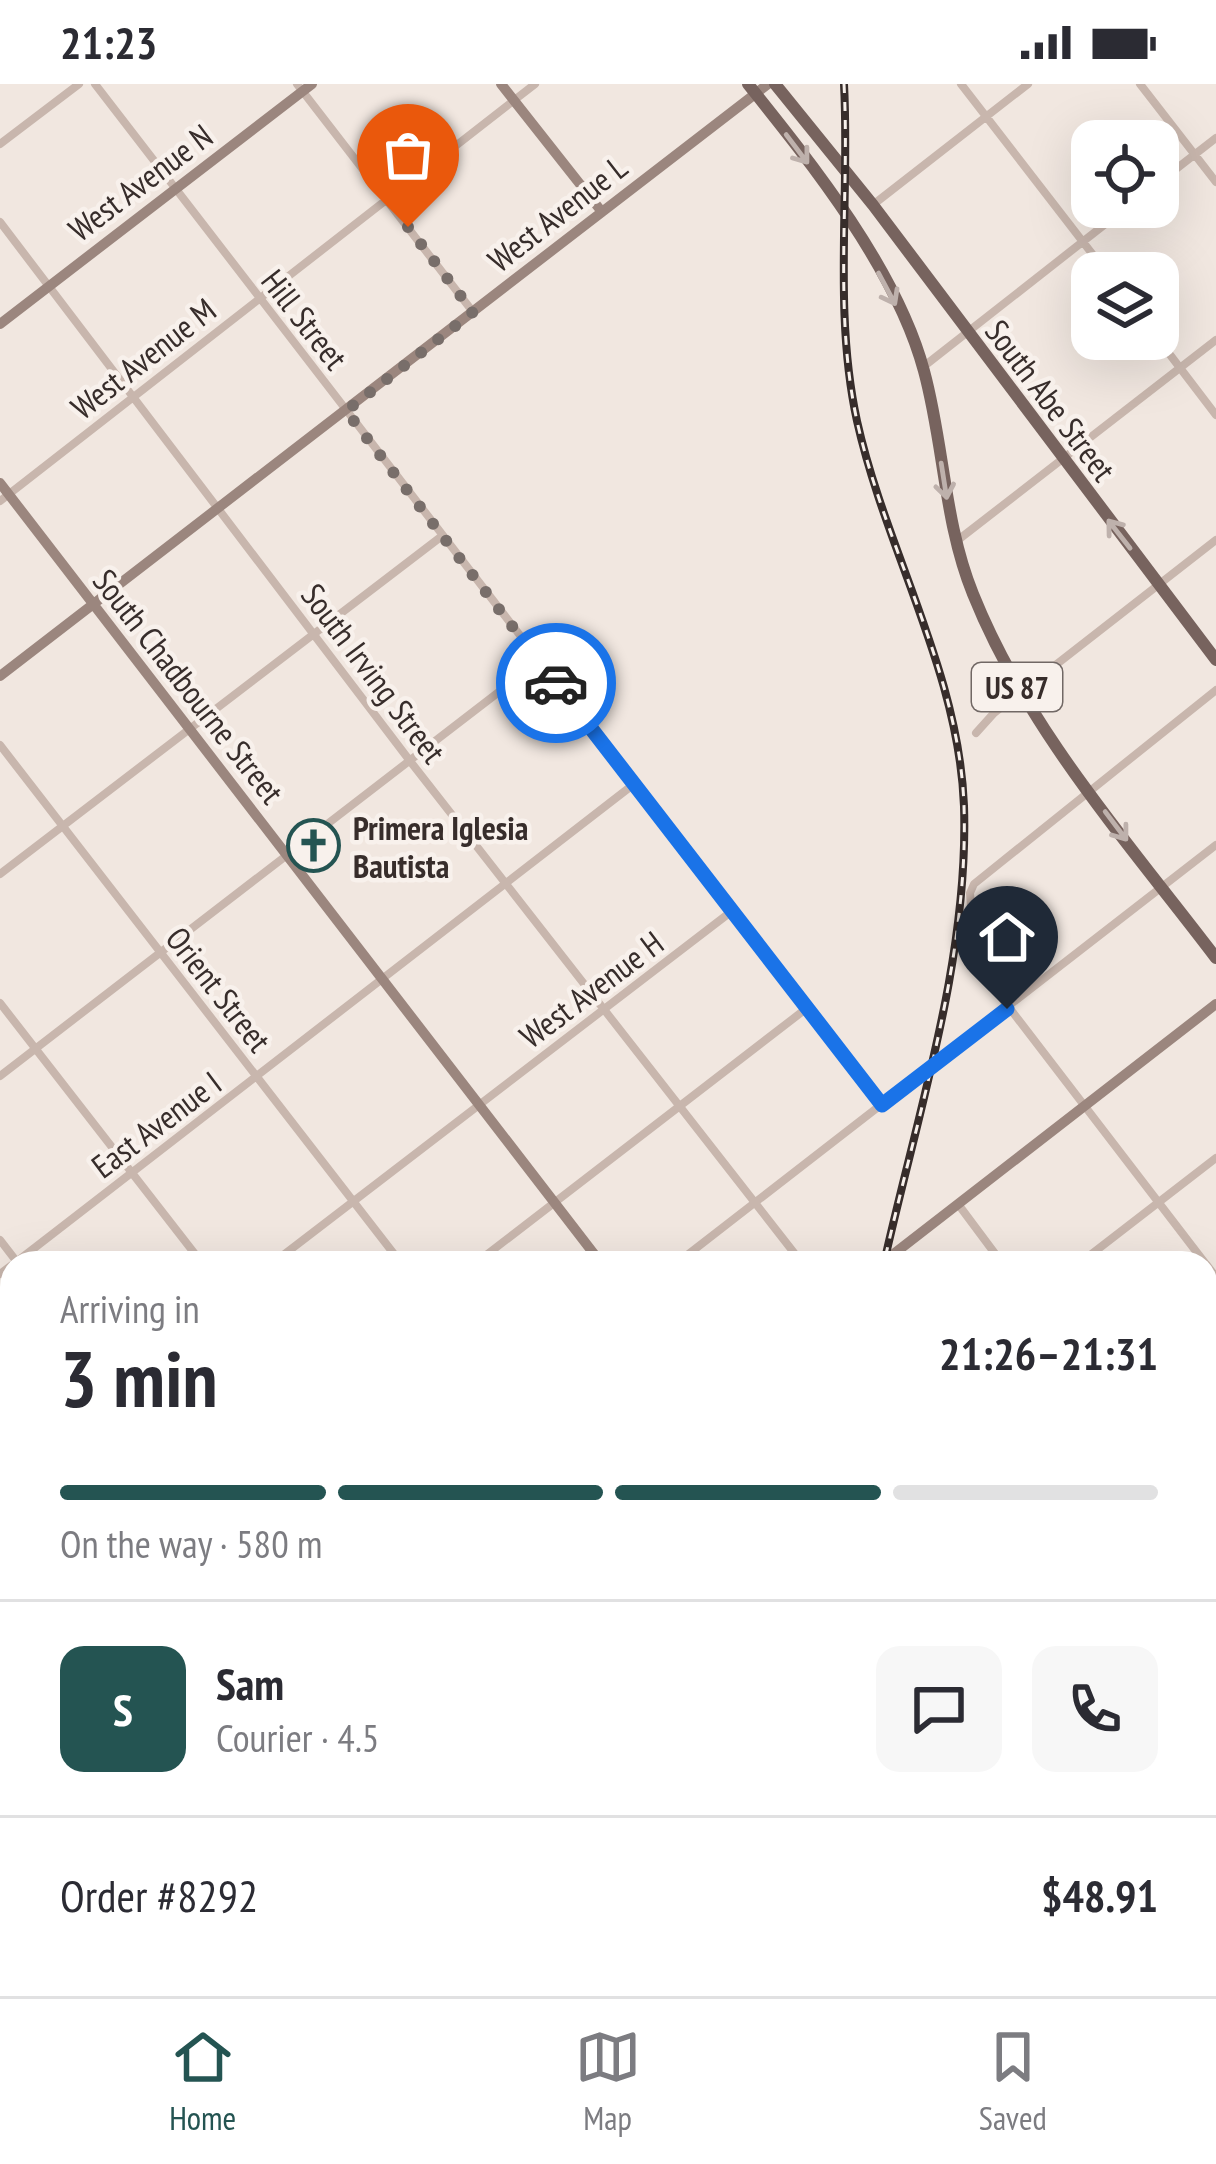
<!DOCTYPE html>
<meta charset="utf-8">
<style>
body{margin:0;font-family:"PT Sans Narrow",sans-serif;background:#f7f7f7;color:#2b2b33;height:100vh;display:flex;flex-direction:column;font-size:45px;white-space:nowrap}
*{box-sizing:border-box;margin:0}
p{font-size:39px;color:#7c7c81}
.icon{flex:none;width:66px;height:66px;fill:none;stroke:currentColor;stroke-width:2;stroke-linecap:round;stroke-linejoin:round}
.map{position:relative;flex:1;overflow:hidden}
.drawer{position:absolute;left:0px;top:1167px;width:1218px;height:747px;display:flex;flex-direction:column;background:#fff;border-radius:36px 36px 0 0;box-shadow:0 12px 48px #0002}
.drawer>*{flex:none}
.controls{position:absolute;left:1071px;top:36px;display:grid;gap:24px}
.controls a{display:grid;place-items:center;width:108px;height:108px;border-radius:24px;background:#fff;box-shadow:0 12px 48px #0002;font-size:60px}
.pin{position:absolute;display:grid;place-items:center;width:102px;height:102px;color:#fff;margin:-123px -51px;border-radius:50% 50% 50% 0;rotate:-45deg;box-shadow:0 0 12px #0007}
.pin .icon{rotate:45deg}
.courier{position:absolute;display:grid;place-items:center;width:120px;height:120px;margin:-60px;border:9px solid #1a73e8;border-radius:50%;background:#fff;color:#222;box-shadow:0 3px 15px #0007}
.head em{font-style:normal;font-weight:700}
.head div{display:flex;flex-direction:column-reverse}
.head{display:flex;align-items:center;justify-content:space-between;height:204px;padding:0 60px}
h1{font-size:78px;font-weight:700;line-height:90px}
.bar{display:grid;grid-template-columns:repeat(4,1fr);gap:18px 12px;align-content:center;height:144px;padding:0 60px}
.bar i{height:15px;border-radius:9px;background:#e1e1e2}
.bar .selected{background:#245452}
.bar p{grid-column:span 4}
.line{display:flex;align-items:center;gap:30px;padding:0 60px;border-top:3px solid #e1e1e2}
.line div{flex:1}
.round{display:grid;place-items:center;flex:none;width:126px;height:126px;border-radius:24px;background:#f7f7f7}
.status{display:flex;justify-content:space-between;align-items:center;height:84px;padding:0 60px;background:#fff;direction:ltr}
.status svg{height:33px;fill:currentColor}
.tabs{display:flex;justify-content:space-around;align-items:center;height:168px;border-top:3px solid #e1e1e2;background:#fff;font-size:33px;color:#7c7c81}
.tabs a{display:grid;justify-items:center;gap:6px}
.tabs .selected{color:#245452}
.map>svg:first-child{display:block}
.green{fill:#b8bea1}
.water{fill:#82aba8}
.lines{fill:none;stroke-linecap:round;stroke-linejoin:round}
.street{stroke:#c8b6ad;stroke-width:8}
.secondary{stroke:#9b867e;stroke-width:10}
.primary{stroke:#77635e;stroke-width:12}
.rail-casing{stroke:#372d2b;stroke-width:8}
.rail{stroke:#f8f1ec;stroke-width:3;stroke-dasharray:9;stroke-linecap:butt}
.oneway{stroke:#beb1ac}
.done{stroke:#786e6a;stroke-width:12;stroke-dasharray:0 21.6}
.route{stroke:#1a73e8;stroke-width:15}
.labels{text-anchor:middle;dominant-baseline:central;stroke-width:9;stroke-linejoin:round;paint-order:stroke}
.shield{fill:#f8f1ec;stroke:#716865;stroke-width:3}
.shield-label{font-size:30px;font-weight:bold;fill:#372d2b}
.street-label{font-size:33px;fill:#372d2b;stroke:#f8f1ec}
.poi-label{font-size:33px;font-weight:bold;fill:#372d2b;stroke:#f8f1ec;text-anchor:start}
</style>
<div class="status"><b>21:23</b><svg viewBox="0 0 49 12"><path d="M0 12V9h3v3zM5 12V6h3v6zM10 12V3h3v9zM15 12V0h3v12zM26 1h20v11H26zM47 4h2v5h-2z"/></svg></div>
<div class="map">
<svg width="1216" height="1912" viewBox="0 0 1216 1912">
<rect width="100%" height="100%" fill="#f1e7e0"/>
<path class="green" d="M148 1902H489L496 1912H156Z"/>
<path class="water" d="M1216 1779V1843L1206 1856V1789Z
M1106 1902H1176L1169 1912H1096Z"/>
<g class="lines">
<path class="street" d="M95 0 882 1021
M297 0 473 228
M961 0 1107 189
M1140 0 1216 98
M0 60 79 0
M1158 99 1216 54
M874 120 1028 0
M0 138 410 677 802 1179
M1158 255 1216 331
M923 283 1127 123
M0 417 535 0
M958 456 1216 256
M976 649 994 629 1216 456
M0 661 401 1179
M0 790 442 452
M0 919 202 1179
M0 992 539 577
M958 1120 1002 1179
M0 1156 17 1178
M15 1179 634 700
M273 1179 732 827
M476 1179 807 924
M677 1179 1216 761
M1080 1179 1216 1074
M1205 1179 975 879 970 809 974 800 1216 606
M1206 1180 1216 1193
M0 1190 12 1181
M1206 1240 1216 1233
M0 1391 12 1382
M1206 1394 1216 1386
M1206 1444 1216 1457
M0 1545 12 1536
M1206 1551 1216 1543
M0 1584 12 1600
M1206 1643 1216 1648
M0 1733 12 1718
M0 1868 12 1883
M27 1902 35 1912
M501 1902 508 1912
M747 1902 755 1912
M761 1902 769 1912
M858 1902 865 1912
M159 1912 172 1902
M606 1912 619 1902"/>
<path class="secondary" d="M501 0 602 128
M0 240 312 0
M0 399 601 1179
M0 592 768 0
M882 1179 1216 920
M1206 1884 1216 1891"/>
<path class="primary" d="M748 0C813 81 897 186 924 287 944 360 944 439 973 510 1028 647 1128 758 1216 874
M775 0 873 121 1216 576"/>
<defs>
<path id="rail" d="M844 0C850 111 833 227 857 337 886 467 959 587 964 722 969 875 917 1031 884 1179
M727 1912 729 1902"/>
</defs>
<use href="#rail" class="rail-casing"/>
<use href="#rail" class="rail"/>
</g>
<defs><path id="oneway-shaft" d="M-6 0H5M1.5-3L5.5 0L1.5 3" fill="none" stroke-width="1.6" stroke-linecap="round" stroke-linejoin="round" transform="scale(3)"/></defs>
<g class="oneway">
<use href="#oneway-shaft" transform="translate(797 65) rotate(53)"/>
<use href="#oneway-shaft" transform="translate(887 205) rotate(62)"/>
<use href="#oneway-shaft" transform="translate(944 397) rotate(81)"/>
<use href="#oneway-shaft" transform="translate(1119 450) rotate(-128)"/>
<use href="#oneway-shaft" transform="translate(1116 742) rotate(53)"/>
</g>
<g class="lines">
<path class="done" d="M408 143 473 228 346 327 556 599"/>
<path class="route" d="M556 599 882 1021 1007 925"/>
</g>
<defs>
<symbol id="church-ring" viewBox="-11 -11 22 22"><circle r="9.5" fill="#f8f1ec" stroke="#245452" stroke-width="1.5"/><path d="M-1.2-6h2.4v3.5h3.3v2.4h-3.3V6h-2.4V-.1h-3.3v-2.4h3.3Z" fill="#245452"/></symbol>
</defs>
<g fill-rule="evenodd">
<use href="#church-ring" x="284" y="732" width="59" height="59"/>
</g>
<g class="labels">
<rect class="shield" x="972" y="579" width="90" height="48" rx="9"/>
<g class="shield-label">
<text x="1017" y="603">US 87</text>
</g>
<g class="street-label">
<text transform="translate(140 98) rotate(-37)">West Avenue N</text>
<text transform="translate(557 129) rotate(-38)">West Avenue L</text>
<text transform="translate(305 235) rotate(52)">Hill Street</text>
<text transform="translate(143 274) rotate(-38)">West Avenue M</text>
<text transform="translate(1051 316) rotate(53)">South Abe Street</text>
<text transform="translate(374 589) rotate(53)">South Irving Street</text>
<text transform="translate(189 602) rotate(52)">South Chadbourne Street</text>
<text transform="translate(219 905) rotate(52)">Orient Street</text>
<text transform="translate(591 905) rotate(-37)">West Avenue H</text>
<text transform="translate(156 1040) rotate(-37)">East Avenue I</text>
</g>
<g class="poi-label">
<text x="353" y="743">Primera Iglesia<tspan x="353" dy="38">Bautista</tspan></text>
</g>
</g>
</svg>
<div class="controls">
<a><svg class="icon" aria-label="locate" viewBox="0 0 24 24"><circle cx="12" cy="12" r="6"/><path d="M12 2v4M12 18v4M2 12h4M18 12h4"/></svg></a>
<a><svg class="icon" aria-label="layers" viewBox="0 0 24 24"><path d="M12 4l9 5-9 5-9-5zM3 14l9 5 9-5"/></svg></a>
</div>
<div class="pin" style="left:408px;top:143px;background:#ea580c"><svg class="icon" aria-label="bag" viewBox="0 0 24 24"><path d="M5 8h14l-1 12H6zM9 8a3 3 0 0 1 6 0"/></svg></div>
<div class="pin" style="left:1007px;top:925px;background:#1f2937"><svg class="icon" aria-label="home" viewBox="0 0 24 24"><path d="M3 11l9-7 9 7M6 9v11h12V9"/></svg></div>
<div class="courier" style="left:556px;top:599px"><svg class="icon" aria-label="car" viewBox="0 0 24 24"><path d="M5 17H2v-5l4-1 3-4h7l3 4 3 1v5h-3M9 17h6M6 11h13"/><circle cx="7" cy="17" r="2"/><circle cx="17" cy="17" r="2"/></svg></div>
<section class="drawer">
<div class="head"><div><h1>3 min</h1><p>Arriving in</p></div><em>21:26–21:31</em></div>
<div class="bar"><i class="selected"></i><i class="selected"></i><i class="selected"></i><i></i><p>On the way · 580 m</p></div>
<div class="line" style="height:216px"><b class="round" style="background:#245452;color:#fff">S</b><div><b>Sam</b><p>Courier · 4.5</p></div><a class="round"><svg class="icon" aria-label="chat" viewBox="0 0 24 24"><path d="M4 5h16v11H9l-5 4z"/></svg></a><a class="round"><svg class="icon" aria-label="phone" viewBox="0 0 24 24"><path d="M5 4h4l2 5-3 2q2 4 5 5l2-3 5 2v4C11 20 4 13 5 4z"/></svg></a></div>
<div class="line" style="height:156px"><div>Order #8292</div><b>$48.91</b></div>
</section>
</div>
<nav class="tabs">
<a class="selected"><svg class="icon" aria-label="home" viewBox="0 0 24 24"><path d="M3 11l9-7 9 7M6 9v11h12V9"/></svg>Home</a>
<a><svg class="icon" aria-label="map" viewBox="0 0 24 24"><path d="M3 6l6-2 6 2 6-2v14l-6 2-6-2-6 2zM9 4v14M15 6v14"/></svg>Map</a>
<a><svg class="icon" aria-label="saved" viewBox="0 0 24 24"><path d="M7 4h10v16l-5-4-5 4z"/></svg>Saved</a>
</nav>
